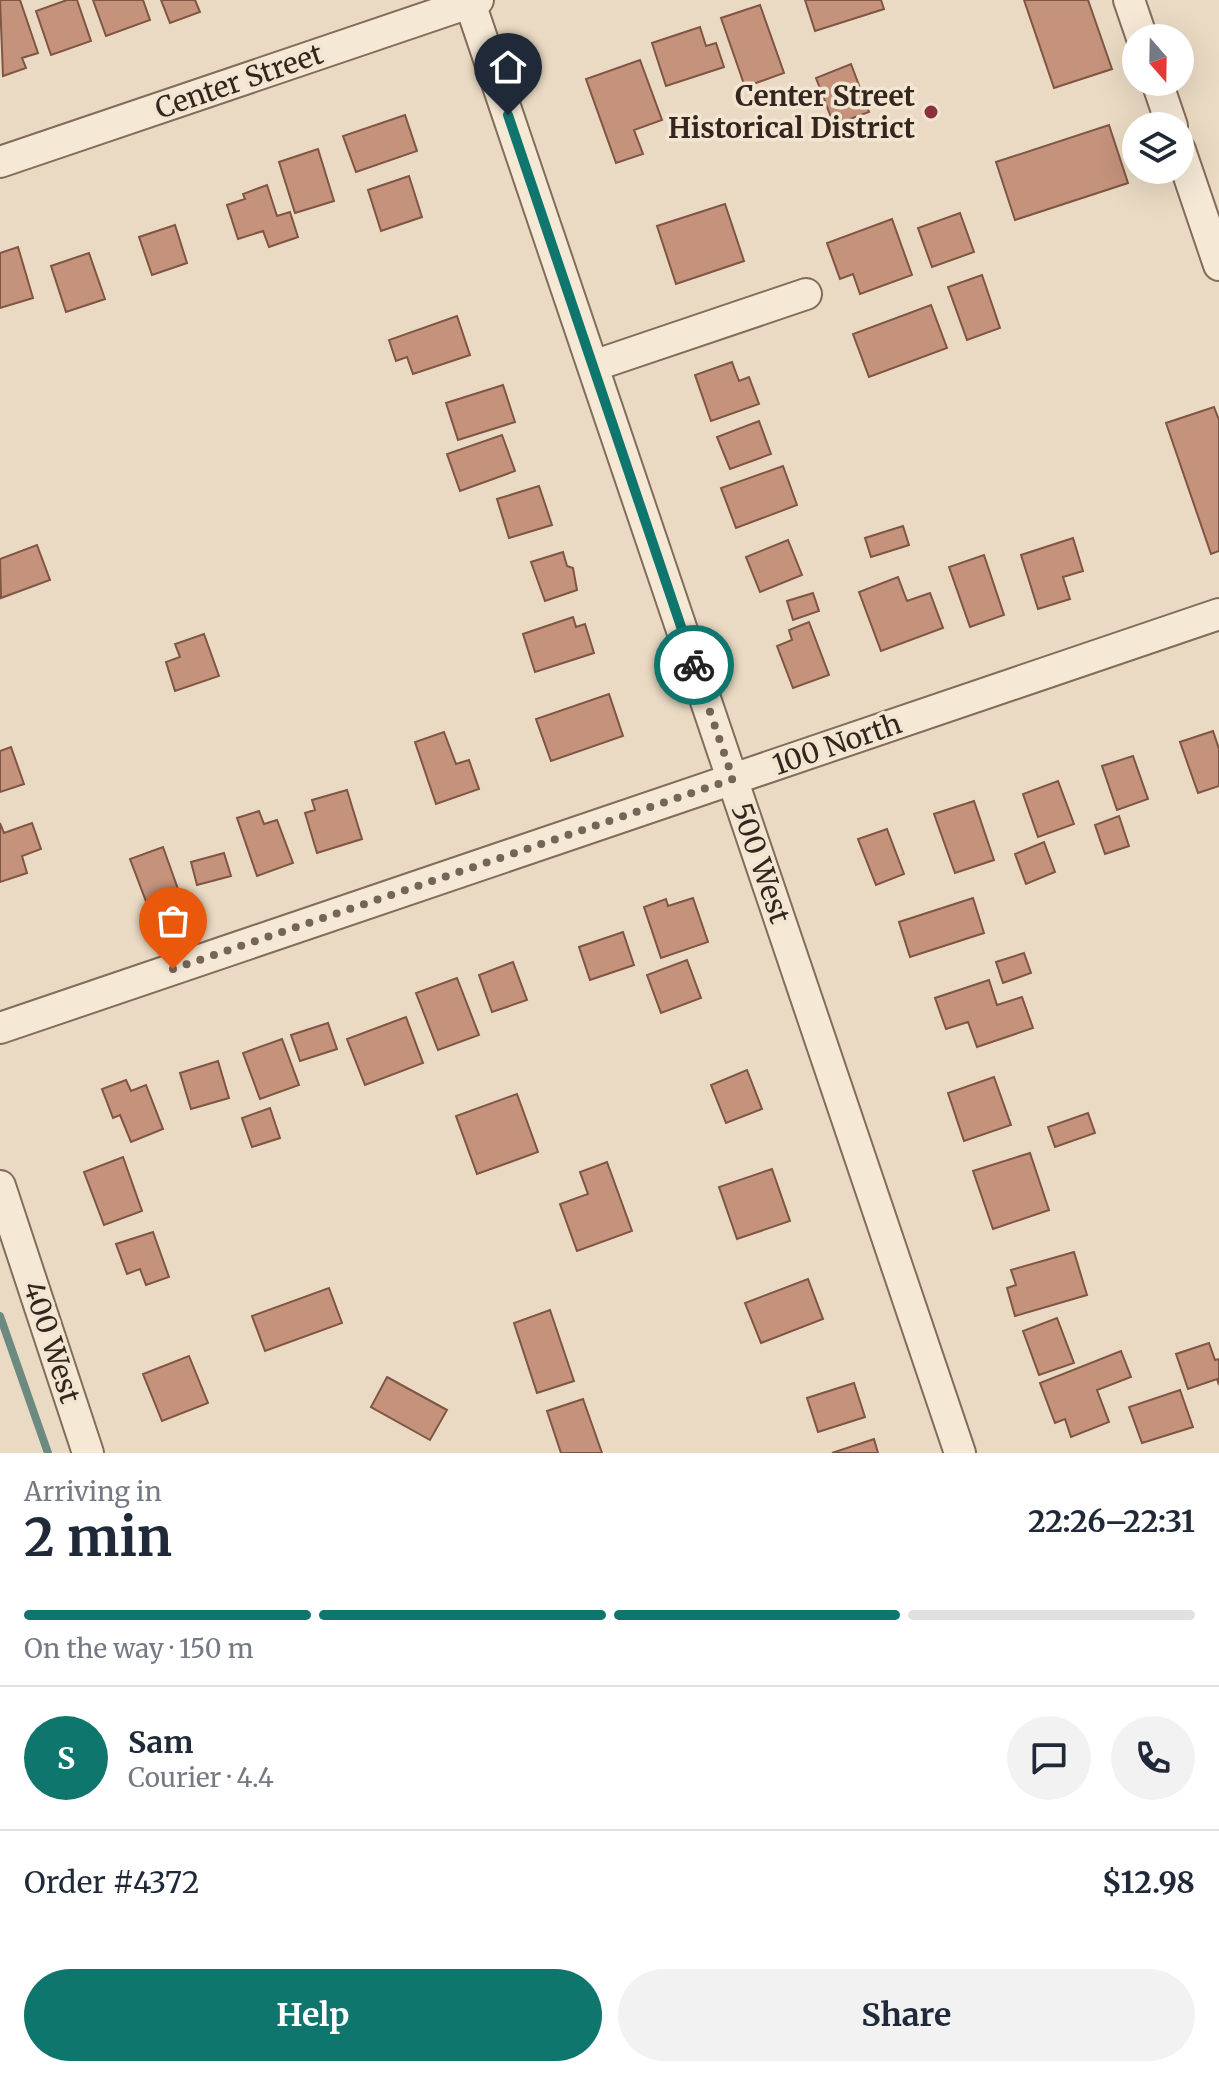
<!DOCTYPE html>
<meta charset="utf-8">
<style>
body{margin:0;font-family:Merriweather,serif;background:#f2f2f3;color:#1f2937;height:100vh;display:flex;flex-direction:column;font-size:30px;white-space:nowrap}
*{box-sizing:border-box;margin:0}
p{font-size:26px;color:#747a83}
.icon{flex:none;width:44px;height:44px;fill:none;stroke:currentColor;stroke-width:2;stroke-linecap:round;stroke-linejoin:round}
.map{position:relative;height:1453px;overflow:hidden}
.drawer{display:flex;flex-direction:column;background:#fff;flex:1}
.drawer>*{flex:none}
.needle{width:52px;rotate:160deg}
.tools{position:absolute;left:1122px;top:24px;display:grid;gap:16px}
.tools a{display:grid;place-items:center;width:72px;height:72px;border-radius:50%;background:#fff;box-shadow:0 8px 32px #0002;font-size:40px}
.pin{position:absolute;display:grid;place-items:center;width:68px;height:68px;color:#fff;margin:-82px -34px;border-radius:50% 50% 50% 0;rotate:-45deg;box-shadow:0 0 8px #0007}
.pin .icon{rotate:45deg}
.courier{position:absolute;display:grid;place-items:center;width:80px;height:80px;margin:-40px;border:6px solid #0f766e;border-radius:50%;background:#fff;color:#222;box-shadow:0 2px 10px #0007}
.head em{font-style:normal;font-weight:700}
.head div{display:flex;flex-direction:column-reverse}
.head{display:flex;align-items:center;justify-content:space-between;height:136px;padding:0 24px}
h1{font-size:52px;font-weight:700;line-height:60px}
.bar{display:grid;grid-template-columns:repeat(4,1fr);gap:12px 8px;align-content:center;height:96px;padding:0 24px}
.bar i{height:10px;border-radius:6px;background:#e0e1e3}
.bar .current{background:#0f766e}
.bar p{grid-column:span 4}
.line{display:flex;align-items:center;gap:20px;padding:0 24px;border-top:2px solid #e0e1e3}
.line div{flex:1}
.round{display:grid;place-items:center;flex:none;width:84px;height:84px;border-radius:42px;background:#f2f2f3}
.action{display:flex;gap:16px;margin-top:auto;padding:16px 24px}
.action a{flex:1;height:92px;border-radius:48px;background:#0f766e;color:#fff;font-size:32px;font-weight:700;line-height:92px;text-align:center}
.action a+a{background:#f2f2f3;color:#1f2937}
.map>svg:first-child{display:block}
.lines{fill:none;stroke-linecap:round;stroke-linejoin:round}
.stream{stroke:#6c8a7f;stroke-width:8}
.building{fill:#c5927b;stroke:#7f5543;stroke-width:2}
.minor-casing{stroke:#826c5b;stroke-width:34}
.minor{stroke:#f5e8d5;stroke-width:30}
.done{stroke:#736558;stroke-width:8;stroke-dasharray:0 14.4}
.route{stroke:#0f766e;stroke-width:10}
.poi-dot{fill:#8c303b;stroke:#f2e5d1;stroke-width:3}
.labels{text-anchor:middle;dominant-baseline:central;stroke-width:7;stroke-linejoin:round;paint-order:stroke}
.street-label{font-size:28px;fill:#33261e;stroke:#f2e5d1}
.poi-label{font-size:28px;font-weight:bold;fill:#33261e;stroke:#f2e5d1;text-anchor:end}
</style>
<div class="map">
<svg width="1219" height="1453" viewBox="0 0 1219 1453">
<rect width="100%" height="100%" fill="#eadac3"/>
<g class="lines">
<path class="stream" d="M0 1316 48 1453"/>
</g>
<path class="building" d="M0 0H20L38 53 22 58 26 68 3 76Z
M67 0H77L91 41 51 55 36 11Z
M93 0H143L150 20 106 36Z
M161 0H195L200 12 170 23Z
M805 0H881L884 9 815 31Z
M1024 0H1088L1112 69 1054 88Z
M760 5 784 73 745 87 721 18Z
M700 27 706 46 716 43 724 67 666 86 652 43Z
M640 60 662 120 634 130 643 154 616 163 586 79Z
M851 64 869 112 834 125 816 78Z
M405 115 417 151 356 172 343 136Z
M1109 125 1128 183 1015 220 996 162Z
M318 149 334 201 295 213 279 162Z
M409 176 422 217 381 231 368 190Z
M267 185 277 216 290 212 298 237 269 247 263 231 238 239 227 205 245 199 243 194Z
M725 204 744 261 676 284 657 226Z
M960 213 974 252 932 267 918 228Z
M892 219 912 275 860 294 853 274 840 279 827 243Z
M175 225 187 263 152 275 139 237Z
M18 247 33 298 0 308V253Z
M89 253 105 299 66 312 51 266Z
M982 275 1000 328 967 340 948 287Z
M931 305 947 348 869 377 853 334Z
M457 316 470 355 413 374 407 357 396 361 389 340Z
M732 362 739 381 749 377 759 404 711 421 695 375Z
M503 385 515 422 458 440 446 403Z
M1214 407 1219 420V551L1211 554 1166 423Z
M759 421 771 454 730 469 717 437Z
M502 435 515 471 460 491 447 454Z
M783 466 797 505 736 528 721 488Z
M539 486 552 525 509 538 497 499Z
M903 526 909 545 871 557 865 538Z
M1073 538 1083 571 1063 577 1070 599 1038 609 1021 555Z
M788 540 802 575 760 592 746 557Z
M37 545 50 580 1 598 0 559Z
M563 552 567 566 573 568 577 590 545 601 531 562Z
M984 555 1004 615 970 627 949 567Z
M898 577 907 601 930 593 943 628 881 651 859 592Z
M813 593 819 611 793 620 787 601Z
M573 617 576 627 585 624 594 653 535 672 523 634Z
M809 622 829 675 793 688 777 646 792 640 789 630Z
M204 634 219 676 175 691 166 662 180 657 175 644Z
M609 694 623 736 551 761 536 719Z
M1213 731 1219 749V786L1198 793 1180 742Z
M444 732 456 764 469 760 479 789 436 804 415 742Z
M11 747 24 784 0 792V751Z
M1133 756 1148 799 1117 810 1102 766Z
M1058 781 1074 824 1038 837 1023 794Z
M347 790 362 839 317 853 305 813 315 810 312 800Z
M974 801 994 860 955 873 934 814Z
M259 811 264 824 277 820 293 863 257 876 237 818Z
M1119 816 1129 846 1105 854 1095 825Z
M0 823 4 833 32 823 41 849 22 856 27 873 0 882Z
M887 829 904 874 876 885 858 839Z
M1044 842 1055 872 1026 884 1015 854Z
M163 847 179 892 147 904 130 859Z
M224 853 231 876 197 885 191 862Z
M693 898 708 942 661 958 644 907 666 899 668 906Z
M973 898 984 933 910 957 899 922Z
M623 932 634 965 590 980 579 947Z
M1024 953 1031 973 1003 983 996 962Z
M687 960 701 998 661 1013 647 975Z
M513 962 527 1000 492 1012 479 975Z
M457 978 479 1035 438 1050 416 993Z
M989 980 997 1005 1022 997 1033 1028 977 1047 968 1022 946 1029 935 998Z
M406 1017 423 1063 365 1085 347 1039Z
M328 1023 337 1049 300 1061 291 1035Z
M282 1039 299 1085 260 1099 243 1053Z
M218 1061 229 1098 191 1109 180 1073Z
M747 1070 762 1109 726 1123 711 1085Z
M994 1077 1011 1125 964 1141 948 1093Z
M126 1080 131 1091 146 1085 163 1129 131 1142 120 1115 113 1118 102 1089Z
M517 1094 538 1152 477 1174 456 1116Z
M270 1108 280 1138 252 1147 242 1118Z
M1088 1113 1095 1133 1055 1147 1048 1127Z
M1030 1153 1049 1210 993 1229 973 1171Z
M123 1157 142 1211 104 1225 84 1172Z
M607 1162 632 1231 577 1251 560 1204 588 1194 580 1172Z
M772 1169 790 1221 737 1239 719 1187Z
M153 1232 169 1277 146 1285 140 1269 127 1274 116 1244Z
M1074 1252 1087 1295 1015 1316 1007 1288 1016 1285 1011 1270Z
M808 1279 823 1319 761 1343 745 1303Z
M329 1288 342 1323 265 1351 252 1316Z
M550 1310 574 1381 537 1393 514 1323Z
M1057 1318 1074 1363 1039 1375 1023 1331Z
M1209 1343 1215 1360 1219 1359V1385L1217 1379 1188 1389 1176 1354Z
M1121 1351 1131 1377 1097 1390 1109 1422 1071 1437 1065 1419 1055 1423 1040 1383Z
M189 1356 208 1403 162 1421 143 1374Z
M387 1377 447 1410 430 1440 371 1407Z
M854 1383 865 1417 818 1432 807 1398Z
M1180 1390 1193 1427 1142 1443 1129 1407Z
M583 1399 602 1453H561L547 1411Z
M874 1439 878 1453H832Z"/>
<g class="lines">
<defs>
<path id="minor" d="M469 0 960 1453
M1129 0 1142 38
M1157 82 1172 126
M1180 150 1219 265
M0 162 478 0
M593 366 806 294
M0 1028 1219 614
M0 1186 88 1453"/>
</defs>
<use href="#minor" class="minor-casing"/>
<use href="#minor" class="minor"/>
</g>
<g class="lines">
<path class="done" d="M173 969 733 779 694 665"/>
<path class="route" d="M508 115 694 665"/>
</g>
<circle class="poi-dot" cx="931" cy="112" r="8"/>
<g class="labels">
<g class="street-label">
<text transform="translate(239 81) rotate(-19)">Center Street</text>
<text transform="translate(837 744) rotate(-19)">100 North</text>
<text transform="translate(761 863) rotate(71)">500 West</text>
<text transform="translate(52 1342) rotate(72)">400 West</text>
</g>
<g class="poi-label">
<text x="915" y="96">Center Street<tspan x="915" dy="32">Historical District</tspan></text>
</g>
</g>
</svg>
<div class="tools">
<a><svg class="needle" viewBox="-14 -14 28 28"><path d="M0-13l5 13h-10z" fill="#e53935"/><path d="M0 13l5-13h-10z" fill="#747a83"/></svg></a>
<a><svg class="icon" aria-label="layers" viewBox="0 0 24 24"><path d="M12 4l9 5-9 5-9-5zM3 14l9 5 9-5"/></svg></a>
</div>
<div class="pin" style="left:173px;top:969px;background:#ea580c"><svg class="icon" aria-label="bag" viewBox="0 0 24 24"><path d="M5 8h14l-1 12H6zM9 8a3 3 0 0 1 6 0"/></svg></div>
<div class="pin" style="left:508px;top:115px;background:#1f2937"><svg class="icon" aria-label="home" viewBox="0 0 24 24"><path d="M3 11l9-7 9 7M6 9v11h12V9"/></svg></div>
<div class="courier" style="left:694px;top:665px"><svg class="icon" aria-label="bike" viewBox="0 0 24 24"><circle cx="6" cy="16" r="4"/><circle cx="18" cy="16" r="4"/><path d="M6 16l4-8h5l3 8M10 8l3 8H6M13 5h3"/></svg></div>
</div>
<section class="drawer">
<div class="head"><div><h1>2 min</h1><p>Arriving in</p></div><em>22:26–22:31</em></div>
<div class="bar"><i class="current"></i><i class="current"></i><i class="current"></i><i></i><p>On the way · 150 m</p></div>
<div class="line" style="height:144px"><b class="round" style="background:#0f766e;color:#fff">S</b><div><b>Sam</b><p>Courier · 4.4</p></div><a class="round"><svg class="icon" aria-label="chat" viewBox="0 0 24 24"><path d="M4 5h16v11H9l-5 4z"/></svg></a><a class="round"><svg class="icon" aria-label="phone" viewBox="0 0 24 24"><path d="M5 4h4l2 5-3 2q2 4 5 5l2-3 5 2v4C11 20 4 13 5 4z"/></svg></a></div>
<div class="line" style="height:104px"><div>Order #4372</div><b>$12.98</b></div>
<div class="action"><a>Help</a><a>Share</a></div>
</section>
